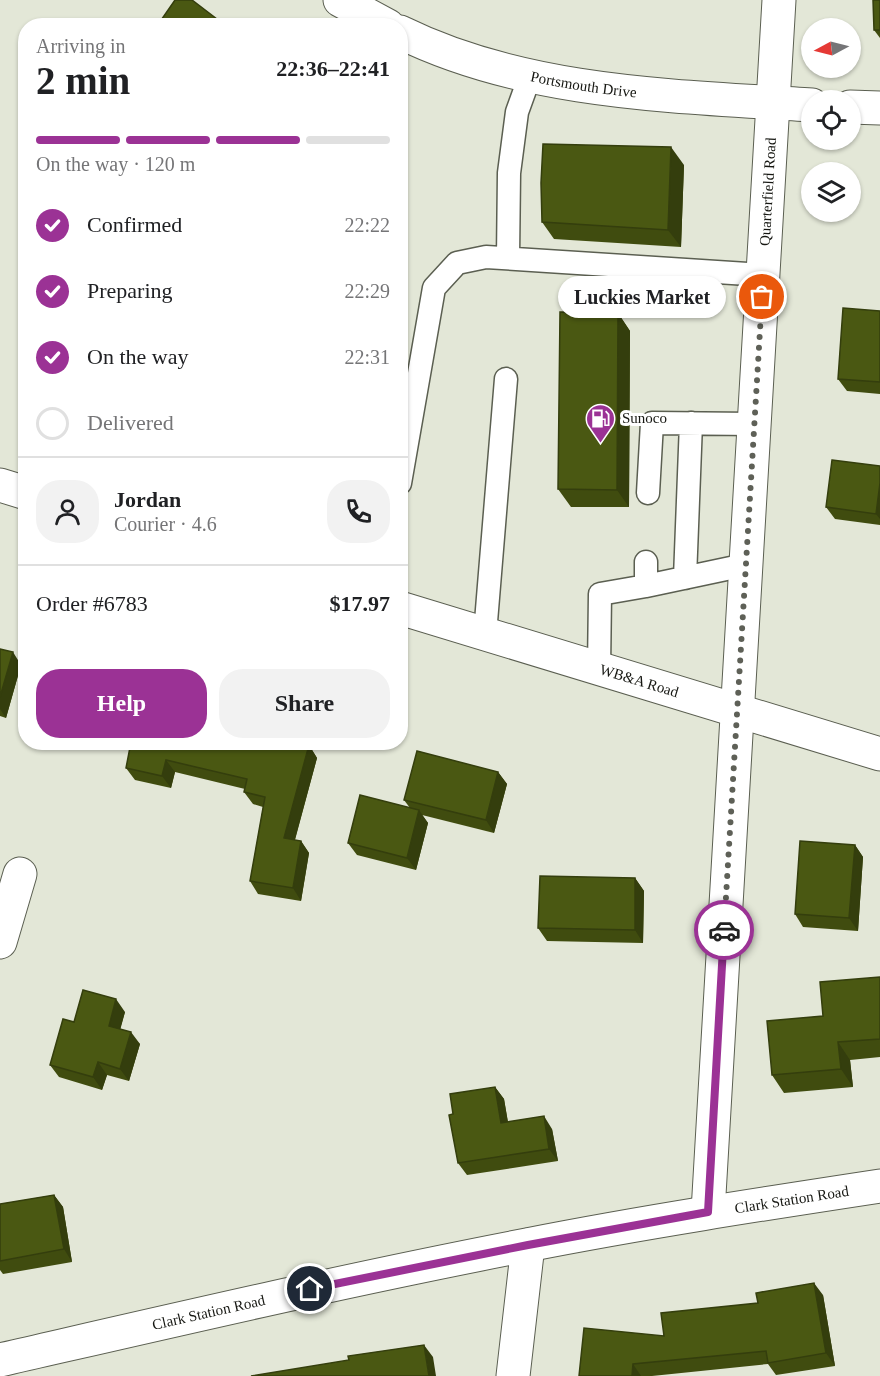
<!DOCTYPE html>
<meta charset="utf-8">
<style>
body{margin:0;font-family:Georgia,serif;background:#f2f2f2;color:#202124;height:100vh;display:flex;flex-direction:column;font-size:22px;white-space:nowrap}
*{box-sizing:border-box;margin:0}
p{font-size:20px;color:#757577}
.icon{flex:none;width:33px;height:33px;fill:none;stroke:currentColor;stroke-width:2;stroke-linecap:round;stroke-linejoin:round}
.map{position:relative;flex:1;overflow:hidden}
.panel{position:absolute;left:18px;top:18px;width:390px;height:732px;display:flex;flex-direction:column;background:#fff;border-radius:24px;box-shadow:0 2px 4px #0004}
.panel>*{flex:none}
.needle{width:39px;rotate:263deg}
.tools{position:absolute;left:801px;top:18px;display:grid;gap:12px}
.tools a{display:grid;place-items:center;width:60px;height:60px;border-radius:50%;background:#fff;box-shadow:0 2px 4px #0004;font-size:30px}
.pin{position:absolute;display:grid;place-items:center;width:51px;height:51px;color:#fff;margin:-26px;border:3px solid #fff;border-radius:50%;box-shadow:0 2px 6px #0007}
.courier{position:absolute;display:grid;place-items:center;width:60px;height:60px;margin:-30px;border:4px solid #9b3295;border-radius:50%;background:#fff;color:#222;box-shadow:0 2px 8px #0007}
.bubble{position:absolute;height:42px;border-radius:21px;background:#fff;box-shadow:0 2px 4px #0004;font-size:20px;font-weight:800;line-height:42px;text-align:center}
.overview em{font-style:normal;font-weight:800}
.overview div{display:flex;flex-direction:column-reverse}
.overview{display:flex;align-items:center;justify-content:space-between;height:102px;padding:0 18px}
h1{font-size:39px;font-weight:800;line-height:45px}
.bar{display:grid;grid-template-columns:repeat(4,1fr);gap:9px 6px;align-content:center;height:72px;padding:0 18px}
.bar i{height:8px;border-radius:4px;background:#e0e0e0}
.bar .selected{background:#9b3295}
.bar p{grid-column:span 4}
.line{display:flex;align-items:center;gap:15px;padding:0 18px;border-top:2px solid #e0e0e0}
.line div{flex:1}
.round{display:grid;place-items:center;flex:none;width:63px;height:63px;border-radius:24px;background:#f2f2f2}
ol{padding:0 18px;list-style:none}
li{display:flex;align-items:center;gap:18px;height:66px}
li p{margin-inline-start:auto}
li .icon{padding:6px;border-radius:50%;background:#9b3295;color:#fff;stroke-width:4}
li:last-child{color:#757577}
li i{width:33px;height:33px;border:3px solid #e0e0e0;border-radius:50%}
.primary-button{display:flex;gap:12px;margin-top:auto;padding:12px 18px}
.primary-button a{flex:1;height:69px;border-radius:24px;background:#9b3295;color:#fff;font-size:24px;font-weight:800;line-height:69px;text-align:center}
.primary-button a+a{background:#f2f2f2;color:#202124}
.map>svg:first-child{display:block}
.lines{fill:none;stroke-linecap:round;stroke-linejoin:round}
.lane-casing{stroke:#5b5f51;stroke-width:25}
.street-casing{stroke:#5b5f51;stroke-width:35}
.secondary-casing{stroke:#5b5f51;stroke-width:35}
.lane{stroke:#fff;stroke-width:22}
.street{stroke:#fff;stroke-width:33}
.secondary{stroke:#fff;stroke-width:33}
.wall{fill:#404c0f}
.shaded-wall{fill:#343e0d}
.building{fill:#4a5812;stroke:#343e0d;stroke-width:1.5}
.done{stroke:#5e6057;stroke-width:6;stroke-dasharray:0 10.8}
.route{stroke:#9b3295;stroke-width:8}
.labels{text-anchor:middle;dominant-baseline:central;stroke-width:6;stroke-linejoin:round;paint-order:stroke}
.street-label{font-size:15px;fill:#161712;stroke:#fff}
.poi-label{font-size:15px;fill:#161712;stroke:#fff;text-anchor:start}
</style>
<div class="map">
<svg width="880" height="1376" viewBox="0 0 880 1376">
<rect width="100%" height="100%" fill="#e3e7d7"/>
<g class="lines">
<defs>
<path id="lane" d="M508 258 509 173 517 112 530 76
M400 483 434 288 457 263 486 257 763 275
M648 493 652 423 754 424
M685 578 691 423
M646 586 745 565
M485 634 506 379
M599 669 600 594 646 586V562"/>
<g id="street">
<path d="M340 0 388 26"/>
<path id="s1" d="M400 32C526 94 674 96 812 105"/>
<path d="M850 107 880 108"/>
<path d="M0 942 20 874"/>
<path d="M513 1376 528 1245"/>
</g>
<g id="secondary">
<path d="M0 485 26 493"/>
<path id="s2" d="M400 608 880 754"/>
<path id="s3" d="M708 1212 779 0"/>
<path id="s4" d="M0 1360C175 1320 350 1279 527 1245 644 1222 762 1204 880 1186"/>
</g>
</defs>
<use href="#lane" class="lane-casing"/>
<use href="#street" class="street-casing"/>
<use href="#secondary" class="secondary-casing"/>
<use href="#lane" class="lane"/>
<use href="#street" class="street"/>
<use href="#secondary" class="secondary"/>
</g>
<path class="wall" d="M880 0V38L874 30Z
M684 165 681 247 554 239 542 222Z
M880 311V394L847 391 838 379Z
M618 313 630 331 629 507H571L558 489Z
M880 466V525L835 519 826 507Z
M0 649 21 665 6 718 0 716Z
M131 742 309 745 317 758 295 840 301 841 309 853 301 901 258 894 250 881 263 807 253 804 244 792 245 789 175 772 171 788 135 780 126 768Z
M498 772 507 784 494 833 422 815 428 823 416 870 357 855 348 843 410 808 404 800Z
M855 845 863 857 858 931 803 927 795 914Z
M635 878 644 891 643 943 547 941 538 928Z
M880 977V1057L850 1060 853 1087 784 1093 772 1075 823 1016Z
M125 1012 120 1029 140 1044 129 1081 107 1075 102 1090 59 1077 50 1065 74 1022Z
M495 1087 504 1099 508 1122 552 1129 558 1161 467 1175 458 1163 453 1114Z
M54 1195 63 1207 72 1262 3 1274 0 1270V1204Z
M823 1295 835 1366 776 1375 768 1364 652 1376H579L664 1336 758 1303Z"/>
<path class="shaded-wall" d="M671 147 684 165 681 247 668 230Z
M618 313 630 331 629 507 617 490Z
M880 483V519L876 514Z
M13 652 21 665 6 718 0 709V697Z
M309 745 317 758 292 850 284 838Z
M166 760 175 772 171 788 162 776Z
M498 772 507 784 494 833 486 820Z
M419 810 428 823 416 870 407 858Z
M301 841 309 853 301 901 293 888Z
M855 845 863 857 858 931 849 918Z
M635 878 644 891 643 943 635 930Z
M116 999 125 1012 118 1038 109 1026Z
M131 1032 140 1044 129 1081 120 1069Z
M838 1042 850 1060 853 1087 841 1069Z
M98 1062 107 1075 102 1090 93 1077Z
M495 1087 504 1099 510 1135 501 1123Z
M544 1116 552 1129 558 1161 549 1149Z
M54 1195 63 1207 72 1262 64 1249Z
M814 1283 823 1295 835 1366 826 1353Z
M424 1345 433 1357 436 1376H429Z
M633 1364 641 1376H632Z"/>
<path class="building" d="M175 0H192L226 26H157Z
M873 0H880V30H874Z
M543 144 671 147 668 230 542 222 541 183Z
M843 308 880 311V382L838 379Z
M560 312 618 313 617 490 558 489Z
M832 460 880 466V483L876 514 826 507Z
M0 649 13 652 0 697Z
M131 742H299L309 745 284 838 301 841 293 888 250 881 265 797 244 792 247 779 166 760 162 776 126 768Z
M417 751 498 772 486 820 404 800Z
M360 795 419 810 407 858 348 843Z
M800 841 855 845 849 918 795 914Z
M540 876 635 878V930L538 928Z
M880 977V1039L838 1042 841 1069 772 1075 767 1021 823 1016 820 982Z
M83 990 116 999 109 1026 131 1032 120 1069 98 1062 93 1077 50 1065 63 1019 74 1022Z
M495 1087 501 1123 544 1116 549 1149 458 1163 449 1115 453 1114 450 1094Z
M54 1195 64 1249 0 1261V1204Z
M814 1283 826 1353 768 1363 766 1351 633 1364 632 1376H579L584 1328 664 1336 661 1313 758 1303 756 1293Z
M424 1345 429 1376H251L349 1360 348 1356Z"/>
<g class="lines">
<path class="done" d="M724 930 762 297"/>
<path class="route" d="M310 1289 528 1245 708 1212 724 930"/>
</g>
<defs>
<symbol id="fuel-pin" viewBox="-11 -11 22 30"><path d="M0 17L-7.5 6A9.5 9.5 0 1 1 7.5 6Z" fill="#9b3295" stroke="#fff"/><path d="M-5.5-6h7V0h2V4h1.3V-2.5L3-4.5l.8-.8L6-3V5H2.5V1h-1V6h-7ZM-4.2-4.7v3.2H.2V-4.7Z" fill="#fff"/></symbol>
</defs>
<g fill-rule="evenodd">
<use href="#fuel-pin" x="584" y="402" width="33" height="45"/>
</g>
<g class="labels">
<g class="street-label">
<text stroke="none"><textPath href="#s1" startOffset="192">Portsmouth Drive</textPath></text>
<text stroke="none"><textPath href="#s3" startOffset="1022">Quarterfield Road</textPath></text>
<text stroke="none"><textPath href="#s2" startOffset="250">WB&amp;A Road</textPath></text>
<text stroke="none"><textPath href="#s4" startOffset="808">Clark Station Road</textPath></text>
<text stroke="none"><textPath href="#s4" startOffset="214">Clark Station Road</textPath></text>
</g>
<g class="poi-label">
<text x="622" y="418">Sunoco</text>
</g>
</g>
</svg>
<div class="tools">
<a><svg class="needle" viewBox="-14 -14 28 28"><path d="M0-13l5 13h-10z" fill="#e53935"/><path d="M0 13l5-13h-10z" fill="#757577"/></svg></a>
<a><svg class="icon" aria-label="locate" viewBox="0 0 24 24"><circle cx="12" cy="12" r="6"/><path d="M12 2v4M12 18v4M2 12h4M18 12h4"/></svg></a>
<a><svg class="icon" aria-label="layers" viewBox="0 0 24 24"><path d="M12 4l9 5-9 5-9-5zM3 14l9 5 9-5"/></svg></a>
</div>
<div class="pin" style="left:762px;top:297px;background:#ea580c"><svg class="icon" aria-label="bag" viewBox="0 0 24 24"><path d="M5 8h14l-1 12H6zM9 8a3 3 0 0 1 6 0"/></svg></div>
<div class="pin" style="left:310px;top:1289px;background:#1f2937"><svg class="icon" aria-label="home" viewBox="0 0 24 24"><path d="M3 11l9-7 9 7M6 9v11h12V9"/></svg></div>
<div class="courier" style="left:724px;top:930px"><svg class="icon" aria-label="car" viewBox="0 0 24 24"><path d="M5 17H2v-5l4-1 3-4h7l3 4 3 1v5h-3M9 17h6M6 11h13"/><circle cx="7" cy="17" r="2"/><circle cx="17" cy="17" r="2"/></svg></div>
<div class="bubble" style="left:558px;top:276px;width:168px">Luckies Market</div>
<section class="panel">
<div class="overview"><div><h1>2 min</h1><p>Arriving in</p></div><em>22:36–22:41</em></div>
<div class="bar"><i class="selected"></i><i class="selected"></i><i class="selected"></i><i></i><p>On the way · 120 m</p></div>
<ol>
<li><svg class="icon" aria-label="check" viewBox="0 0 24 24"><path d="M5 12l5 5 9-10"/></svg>Confirmed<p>22:22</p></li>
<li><svg class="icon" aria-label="check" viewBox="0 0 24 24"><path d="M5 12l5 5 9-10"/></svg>Preparing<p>22:29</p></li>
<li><svg class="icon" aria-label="check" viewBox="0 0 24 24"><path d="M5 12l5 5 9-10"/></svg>On the way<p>22:31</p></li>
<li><i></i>Delivered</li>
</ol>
<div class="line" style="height:108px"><a class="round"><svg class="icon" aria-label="person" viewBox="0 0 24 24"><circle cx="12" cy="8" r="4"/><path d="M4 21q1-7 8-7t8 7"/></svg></a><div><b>Jordan</b><p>Courier · 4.6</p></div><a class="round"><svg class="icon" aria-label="phone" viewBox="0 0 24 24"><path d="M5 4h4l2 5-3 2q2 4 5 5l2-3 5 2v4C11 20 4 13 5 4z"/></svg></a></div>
<div class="line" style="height:78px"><div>Order #6783</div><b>$17.97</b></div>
<div class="primary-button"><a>Help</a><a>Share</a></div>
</section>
</div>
